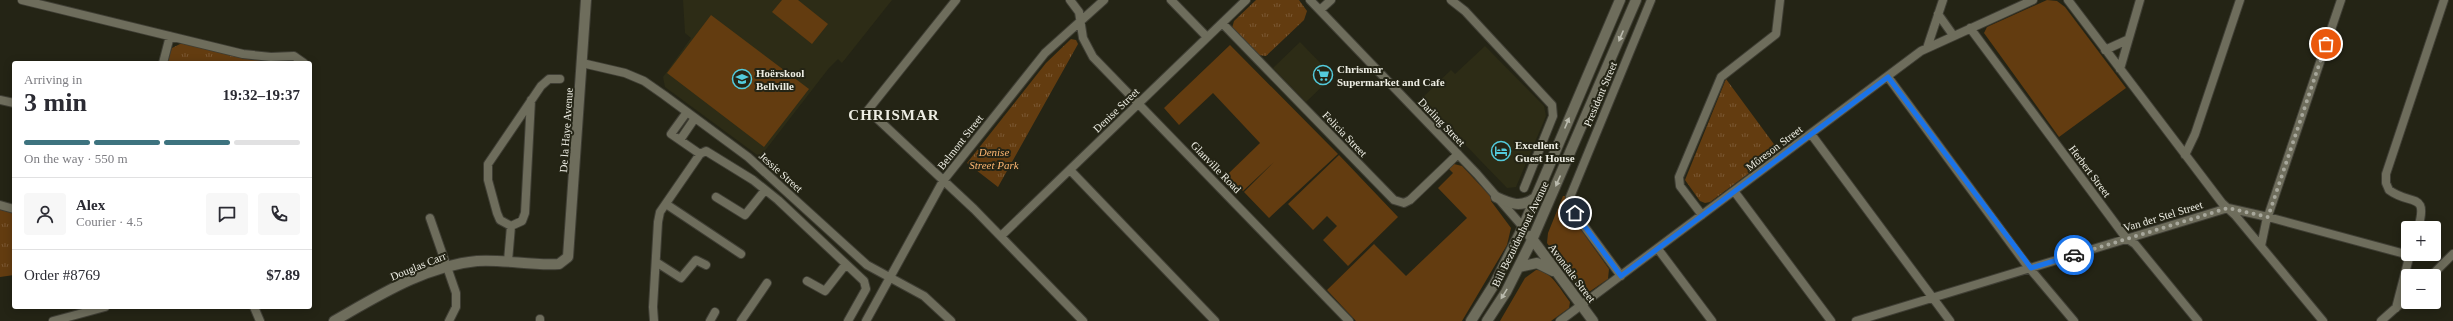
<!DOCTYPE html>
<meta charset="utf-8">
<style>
body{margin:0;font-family:"Times New Roman",serif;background:#f7f7f7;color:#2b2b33;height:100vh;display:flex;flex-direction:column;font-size:15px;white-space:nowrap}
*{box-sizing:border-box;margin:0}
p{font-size:13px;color:#7c7c81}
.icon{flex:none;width:22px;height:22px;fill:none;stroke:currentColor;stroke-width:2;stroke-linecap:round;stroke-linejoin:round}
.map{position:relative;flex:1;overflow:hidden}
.panel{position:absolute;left:12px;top:61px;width:300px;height:248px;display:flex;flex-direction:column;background:#fff;border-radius:4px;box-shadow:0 2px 10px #0003}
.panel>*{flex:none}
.fabs{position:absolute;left:2401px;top:221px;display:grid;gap:8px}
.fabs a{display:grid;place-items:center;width:40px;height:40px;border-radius:4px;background:#fff;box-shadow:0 2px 10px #0003;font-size:20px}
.pin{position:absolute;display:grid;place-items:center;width:34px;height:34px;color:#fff;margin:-17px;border:2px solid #fff;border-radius:50%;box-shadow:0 1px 4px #0007}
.courier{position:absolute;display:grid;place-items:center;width:40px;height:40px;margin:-20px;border:3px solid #1a73e8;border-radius:50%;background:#fff;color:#222;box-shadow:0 1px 5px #0007}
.head em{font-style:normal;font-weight:600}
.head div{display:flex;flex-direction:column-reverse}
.head{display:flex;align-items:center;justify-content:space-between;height:68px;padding:0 12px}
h1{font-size:26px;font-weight:600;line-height:30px}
.bar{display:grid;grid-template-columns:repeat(4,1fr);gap:6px 4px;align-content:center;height:48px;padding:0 12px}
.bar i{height:5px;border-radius:3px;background:#e1e1e2}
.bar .current{background:#3d737f}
.bar p{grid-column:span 4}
.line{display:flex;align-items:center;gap:10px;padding:0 12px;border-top:1px solid #e1e1e2}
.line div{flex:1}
.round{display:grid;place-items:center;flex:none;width:42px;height:42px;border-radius:4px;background:#f7f7f7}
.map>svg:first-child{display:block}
.built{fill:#2d2c16}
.green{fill:#633c10}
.park{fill:url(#park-tufts)}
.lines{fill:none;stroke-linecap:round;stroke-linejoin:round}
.street-casing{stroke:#3f3e34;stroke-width:10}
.secondary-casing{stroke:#3f3e34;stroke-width:12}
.street{stroke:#6e6d5c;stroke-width:8}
.secondary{stroke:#6e6d5c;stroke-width:10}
.oneway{fill:#babaad}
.done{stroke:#a7a79b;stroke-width:4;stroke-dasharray:0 7.2}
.route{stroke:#1a73e8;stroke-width:5}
.labels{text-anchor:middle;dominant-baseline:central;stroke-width:4;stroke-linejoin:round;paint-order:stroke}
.poi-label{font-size:11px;font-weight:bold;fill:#edede3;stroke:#242415;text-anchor:start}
.street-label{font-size:11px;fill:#edede3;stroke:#242415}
.park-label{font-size:11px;font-style:italic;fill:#ffb772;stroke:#242415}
.district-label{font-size:15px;font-weight:bold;letter-spacing:1px;fill:#edede3;stroke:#242415}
</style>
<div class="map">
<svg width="2453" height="321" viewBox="0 0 2453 321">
<defs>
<pattern id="park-tufts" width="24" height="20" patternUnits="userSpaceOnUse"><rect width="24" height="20" fill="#633c10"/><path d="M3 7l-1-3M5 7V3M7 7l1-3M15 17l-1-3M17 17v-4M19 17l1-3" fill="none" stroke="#7a5833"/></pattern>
</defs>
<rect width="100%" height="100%" fill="#242415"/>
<path class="built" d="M683 0H892L842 63 838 59 829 68 760 157 665 87 663 77 691 38 685 33Z
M1300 42 1333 76 1306 102 1273 68Z
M1485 46 1544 106 1546 116 1516 187 1507 188 1421 99 1451 70 1455 74Z"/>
<path class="green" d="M782 0H798L828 24 812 44 772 12Z
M2047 0 2057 1 2065 7 2126 88 2059 137 1984 33 1987 27Z
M711 15 809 89 764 147 667 73Z
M1230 45 1338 154 1269 218 1244 192 1274 162 1243 191 1227 175 1260 143 1213 93 1179 125 1164 108Z
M1339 155 1398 217 1348 266 1323 240 1337 226 1327 216 1313 230 1288 204Z
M1454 164 1462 166 1493 199 1491 201 1511 228 1507 245 1462 321H1356L1327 290 1374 244 1406 276 1467 218 1438 188 1453 173 1449 169Z
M1563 196H1566L1569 213 1609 269 1608 279 1586 294 1582 293 1547 243 1548 233Z
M1536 270C1550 269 1562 292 1570 302L1569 308 1551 321H1500L1525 278Z"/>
<path class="park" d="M1256 0H1299L1307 11 1304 20 1266 56 1258 55 1232 28 1234 21Z
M1071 39 1076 40 1078 44 998 187 967 163 1046 63Z
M182 43 253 60H290L297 63H167L172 48Z
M1726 79 1779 151 1710 202 1705 203 1700 201 1685 180Z
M0 209 14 212V275L0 277Z"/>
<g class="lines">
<defs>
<path id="street" d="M22 0 243 54 271 57 294 56 304 63
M956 0 868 110 974 209 1083 321
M1070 0 1079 12 1083 38 1093 57 1349 321
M1171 0 1207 37
M1310 0 1477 174 1523 227
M1451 0 1465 11 1552 105 1553 116 1524 188
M2068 0 2222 203 2235 215 2323 321
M1320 10 1331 0
M1938 14 1953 35
M1222 23 1394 200 1404 203 1410 200 1458 154
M1970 28 2126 238 2135 244 2198 321
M1927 48 1943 0
M2105 50 2127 40
M163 63 170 36
M582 63 625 73 644 81 664 95 748 157 867 265 924 296 951 321
M2120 69 2140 0
M1888 77 2026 264 2074 321
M0 100 14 103
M531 100 525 213 522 221 511 226 500 220 497 213 488 180V164L541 86 549 79H560
M687 112 671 134 700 154
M1811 134 1950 321
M680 140 695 118
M2185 155 2195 134 2240 0
M1070 170 1215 321
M1734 191 1831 321
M716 197 745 215 765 190
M666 204 741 254
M0 205 14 209
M1702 215 1680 186 1679 177 1721 77 1776 34 1780 0
M430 218 456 293V307L449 321
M2418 228C2429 191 2410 206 2389 190L2386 183V174L2444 0
M1001 236 1246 0
M2261 246 2266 222 2341 0
M1658 249 1712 321
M508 261 511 226
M656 262 681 278 696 260 706 265
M1621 276 1573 211 1570 197 1651 0
M2431 276 2453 254
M807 281 825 291 846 264
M254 307 260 321
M2396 308 2410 254
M53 321 105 307
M540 321V319
M654 321 653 307 658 222 660 212 700 154 706 151 753 180 778 200 864 281 866 289 848 321
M710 321 715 312
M741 321 767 283
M866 321 943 181 1045 53 1104 0
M1560 321 1921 51 2033 0
M1856 321 2228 208 2268 217 2409 255
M2381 321 2408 297"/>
<path id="secondary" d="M1496 197C1511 204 1521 208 1535 198
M1530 236 1593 321
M1519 267 1537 263 1553 271
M334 321C378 296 425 266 477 261 504 259 532 266 559 264L568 257 586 0
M1471 321 1495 283 1523 227 1620 0
M1487 321 1506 292 1532 240 1636 0"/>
</defs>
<use href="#street" class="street-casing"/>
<use href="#secondary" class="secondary-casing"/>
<use href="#street" class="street"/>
<use href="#secondary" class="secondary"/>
</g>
<defs><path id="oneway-solid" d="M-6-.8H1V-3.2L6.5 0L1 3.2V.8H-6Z"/></defs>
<g class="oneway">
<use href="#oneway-solid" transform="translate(1621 36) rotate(113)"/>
<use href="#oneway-solid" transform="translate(1567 123) rotate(-67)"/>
<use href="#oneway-solid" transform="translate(1558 181) rotate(114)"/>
<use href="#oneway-solid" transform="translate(1504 294) rotate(122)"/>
</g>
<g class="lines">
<path class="done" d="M2074 255 2228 208 2268 217 2326 44"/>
<path class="route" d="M1575 213 1621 276 1888 77 2031 268 2074 255"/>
</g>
<defs>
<symbol id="supermarket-ring" viewBox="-11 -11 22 22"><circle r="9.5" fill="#242415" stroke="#53cadc" stroke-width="1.5"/><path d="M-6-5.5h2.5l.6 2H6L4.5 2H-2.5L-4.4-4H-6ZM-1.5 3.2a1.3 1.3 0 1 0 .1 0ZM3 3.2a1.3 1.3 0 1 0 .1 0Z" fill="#53cadc"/></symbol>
<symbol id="school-ring" viewBox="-11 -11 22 22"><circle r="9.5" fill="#242415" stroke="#53cadc" stroke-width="1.5"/><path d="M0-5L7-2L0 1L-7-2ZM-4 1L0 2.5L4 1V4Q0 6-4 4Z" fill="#53cadc"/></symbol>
<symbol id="hotel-ring" viewBox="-11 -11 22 22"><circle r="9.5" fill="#242415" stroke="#53cadc" stroke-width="1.5"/><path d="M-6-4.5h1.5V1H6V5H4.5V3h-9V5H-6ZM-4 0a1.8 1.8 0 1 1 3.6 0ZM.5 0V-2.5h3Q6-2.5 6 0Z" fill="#53cadc"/></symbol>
</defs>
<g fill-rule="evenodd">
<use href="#supermarket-ring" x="1312" y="64" width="22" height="22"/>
<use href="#school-ring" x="731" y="68" width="22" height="22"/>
<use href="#hotel-ring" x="1490" y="140" width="22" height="22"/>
</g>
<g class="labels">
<g class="poi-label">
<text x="1337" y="69">Chrismar<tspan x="1337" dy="13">Supermarket and Cafe</tspan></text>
<text x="756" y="73">Hoërskool<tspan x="756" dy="13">Bellville</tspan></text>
<text x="1515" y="145">Excellent<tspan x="1515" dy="13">Guest House</tspan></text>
</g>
<g class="street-label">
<text transform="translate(1600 94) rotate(-67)">President Street</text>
<text transform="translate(1116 110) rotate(-44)">Denise Street</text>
<text transform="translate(1442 122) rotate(46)">Darling Street</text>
<text transform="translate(566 130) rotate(-86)">De la Haye Avenue</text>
<text transform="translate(1345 134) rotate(46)">Felicia Street</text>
<text transform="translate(960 142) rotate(-52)">Belmont Street</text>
<text transform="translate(1774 148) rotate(-37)">Môreson Street</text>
<text transform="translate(1216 167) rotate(46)">Glanville Road</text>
<text transform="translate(2090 171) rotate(53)">Herbert Street</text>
<text transform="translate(781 172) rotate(42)">Jessie Street</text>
<text transform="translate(2163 216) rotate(-17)">Van der Stel Street</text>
<text transform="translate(1520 234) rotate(-64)">Bill Bezuidenhout Avenue</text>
<text transform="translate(418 266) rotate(-22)">Douglas Carr</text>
<text transform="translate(1572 273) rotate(53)">Avondale Street</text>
</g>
<g class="park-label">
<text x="994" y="152">Denise<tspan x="994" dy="13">Street Park</tspan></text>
</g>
<g class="district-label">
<text x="894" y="115">CHRISMAR</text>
</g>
</g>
</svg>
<div class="fabs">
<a>+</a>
<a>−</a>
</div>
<div class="pin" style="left:2326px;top:44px;background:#ea580c"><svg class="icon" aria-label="bag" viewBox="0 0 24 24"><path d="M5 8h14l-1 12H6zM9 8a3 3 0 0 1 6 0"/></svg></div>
<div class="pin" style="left:1575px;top:213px;background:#1f2937"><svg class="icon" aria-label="home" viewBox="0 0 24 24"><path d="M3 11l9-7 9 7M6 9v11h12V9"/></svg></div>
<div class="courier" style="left:2074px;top:255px"><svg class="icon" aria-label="car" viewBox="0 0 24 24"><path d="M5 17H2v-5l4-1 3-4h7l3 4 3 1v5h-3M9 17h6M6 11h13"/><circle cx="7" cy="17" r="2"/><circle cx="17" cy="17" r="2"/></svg></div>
<section class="panel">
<div class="head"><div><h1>3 min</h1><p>Arriving in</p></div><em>19:32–19:37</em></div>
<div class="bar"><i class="current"></i><i class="current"></i><i class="current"></i><i></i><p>On the way · 550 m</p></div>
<div class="line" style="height:72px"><a class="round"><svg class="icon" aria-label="person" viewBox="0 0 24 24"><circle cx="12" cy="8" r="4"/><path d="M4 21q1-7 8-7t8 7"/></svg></a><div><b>Alex</b><p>Courier · 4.5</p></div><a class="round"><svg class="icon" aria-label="chat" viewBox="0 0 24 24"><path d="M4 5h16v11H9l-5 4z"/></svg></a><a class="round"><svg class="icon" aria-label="phone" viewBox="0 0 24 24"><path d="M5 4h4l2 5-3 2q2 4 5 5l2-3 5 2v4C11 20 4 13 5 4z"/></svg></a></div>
<div class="line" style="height:52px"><div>Order #8769</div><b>$7.89</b></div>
</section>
</div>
